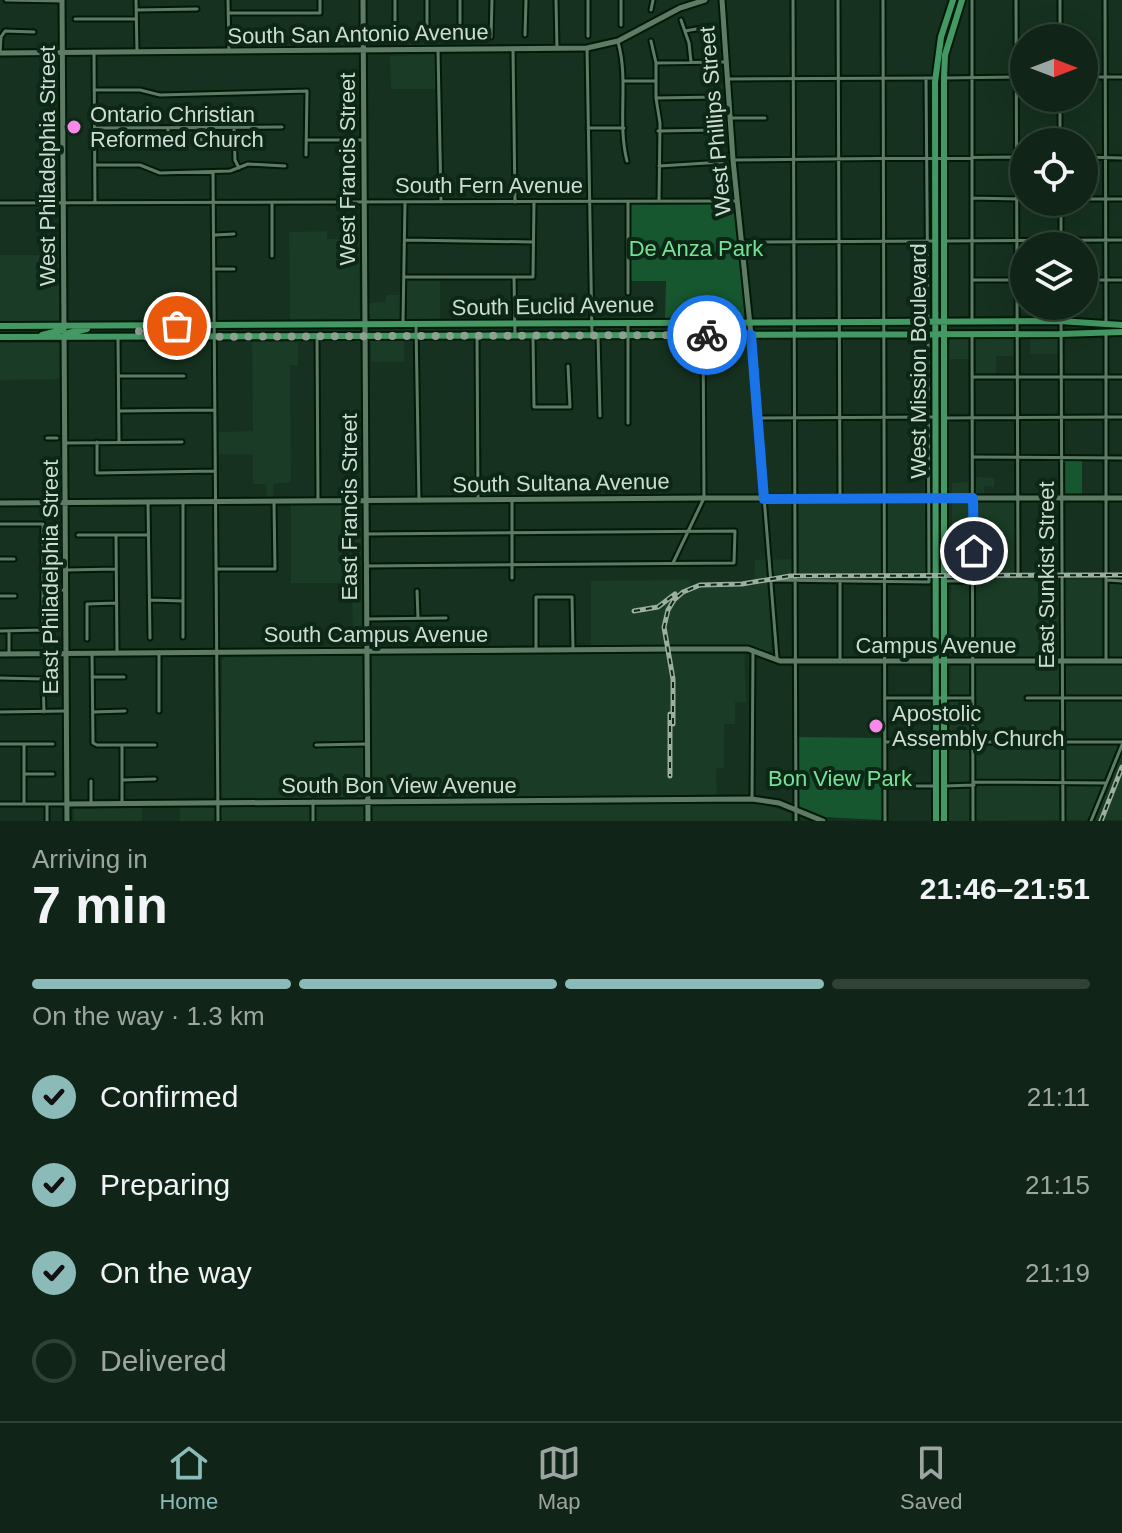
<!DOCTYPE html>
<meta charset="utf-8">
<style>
body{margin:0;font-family:Helvetica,sans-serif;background:#192d20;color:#f1f3f6;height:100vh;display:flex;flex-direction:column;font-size:30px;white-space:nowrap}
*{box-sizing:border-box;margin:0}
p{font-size:26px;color:#9ca5a1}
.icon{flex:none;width:44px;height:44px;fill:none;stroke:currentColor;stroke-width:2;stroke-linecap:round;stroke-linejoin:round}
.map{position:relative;height:821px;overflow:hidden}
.panel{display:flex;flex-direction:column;background:#102517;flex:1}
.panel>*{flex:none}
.needle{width:52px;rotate:90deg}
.fabs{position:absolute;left:1010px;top:24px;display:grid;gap:16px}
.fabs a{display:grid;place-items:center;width:88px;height:88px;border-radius:50%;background:#102517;box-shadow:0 8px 32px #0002,0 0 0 2px #304236;font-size:40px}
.pin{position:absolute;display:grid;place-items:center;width:68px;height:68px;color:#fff;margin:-34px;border:4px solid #fff;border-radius:50%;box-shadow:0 2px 8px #0007}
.courier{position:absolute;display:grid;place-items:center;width:80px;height:80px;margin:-40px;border:6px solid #1a73e8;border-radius:50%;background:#fff;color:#222;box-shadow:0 2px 10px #0007}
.headline em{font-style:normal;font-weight:700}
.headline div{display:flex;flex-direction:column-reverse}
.headline{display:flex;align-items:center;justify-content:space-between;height:136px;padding:0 32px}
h1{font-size:52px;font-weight:700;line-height:60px}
.bar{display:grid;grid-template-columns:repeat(4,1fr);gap:12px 8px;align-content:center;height:96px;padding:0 32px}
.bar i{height:10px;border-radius:6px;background:#304236}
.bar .current{background:#8bbbb9}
.bar p{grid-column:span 4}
ol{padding:0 32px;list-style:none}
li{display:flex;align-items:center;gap:24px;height:88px}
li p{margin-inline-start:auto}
li .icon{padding:8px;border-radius:50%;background:#8bbbb9;color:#111;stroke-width:4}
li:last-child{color:#9ca5a1}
li i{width:44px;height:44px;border:4px solid #304236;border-radius:50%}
.tabs{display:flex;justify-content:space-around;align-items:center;height:112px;border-top:2px solid #304236;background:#102517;font-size:22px;color:#9ca5a1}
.tabs a{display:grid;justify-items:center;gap:4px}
.tabs .current{color:#8bbbb9}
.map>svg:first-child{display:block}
.built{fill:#1a3b25}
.green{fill:#16572f}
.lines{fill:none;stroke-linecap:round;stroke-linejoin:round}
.street-casing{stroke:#011908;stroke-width:7}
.secondary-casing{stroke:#011908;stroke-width:9}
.primary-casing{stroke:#011908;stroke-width:10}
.street{stroke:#5e7b65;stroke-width:3}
.secondary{stroke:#5e7b65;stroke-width:5}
.primary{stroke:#439863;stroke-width:6}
.rail-casing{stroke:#9baea0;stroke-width:5}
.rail{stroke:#0c2715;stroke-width:2;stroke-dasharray:6;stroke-linecap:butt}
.done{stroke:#8da193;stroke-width:8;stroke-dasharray:0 14.4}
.route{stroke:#1a73e8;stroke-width:10}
.poi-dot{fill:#f888e9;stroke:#0c2715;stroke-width:3}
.labels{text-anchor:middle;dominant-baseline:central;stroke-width:8;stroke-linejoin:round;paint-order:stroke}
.street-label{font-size:22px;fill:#cdddd1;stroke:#0c2715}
.poi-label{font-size:22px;fill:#cdddd1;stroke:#0c2715;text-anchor:start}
.park-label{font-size:22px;fill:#77e198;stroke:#0c2715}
</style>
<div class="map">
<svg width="1122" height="821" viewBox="0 0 1122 821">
<rect width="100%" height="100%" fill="#16311f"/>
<path class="built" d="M436 54V89H391L390 56Z
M327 231V239H359L360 320H290L289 232Z
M0 255H59L60 321H0Z
M406 280H440V319H407Z
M386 295H400V319H368V303L385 302Z
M950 339H1013V356H996V373H976V359H950Z
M1030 339H1058V354H1030Z
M404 341V362H371V341Z
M252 342H298V365H290L291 482 274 484 273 497 267 498 266 484H253V454H218V432L253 431Z
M0 343H59L60 379 0 380Z
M977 477 994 478V487L984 486V494L952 495V483L976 481Z
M926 501V572L767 574 772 650 767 652 744 644 746 702H735V724H724V768L716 769 717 803 763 804 791 813V821H180V807L221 808 222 660 226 656 591 654V581L690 580V590L698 587 754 586 755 560 799 559 798 503Z
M1016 501V579L1122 580V820L949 821 952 503Z
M361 504 362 645H353L352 583H291V505Z
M142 808V821H74V809Z"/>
<path class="green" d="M630 203H736L746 320 665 319 666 281H629Z
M1063 460H1082V496H1063Z
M798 737 882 738V820L823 817 798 808Z"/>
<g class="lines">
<defs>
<path id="street" d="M6 0 62 1
M136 0 137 52
M228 0 229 51
M395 0V38
M460 0V38
M556 0 557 48
M588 0V36
M793 0 796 821
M838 0 840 496
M883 0 885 821
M972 0V322
M1016 0 1018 572
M1105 0 1106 323
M137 10 197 9
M651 10 653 0
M228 13H320V0
M75 19H136
M681 20 689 43 691 62
M621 25V0
M685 31 713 26
M427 35V0
M525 35 526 0
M491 37 492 0
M1060 38V0
M651 41 656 63V98L660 123 659 201
M618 42C629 80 617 122 627 161
M587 48 592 336
M438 49 441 202
M513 50 515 202
M0 53 1 37 5 31 34 32
M94 54 95 203
M656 63 724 62
M1084 77H1122
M926 78 928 322
M944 78 1024 77
M728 79 936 78
M623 81H655
M94 90H140L160 95 307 91 306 155
M656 98 718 97
M1060 98V142
M730 118H765
M95 128 282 127
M588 128H624
M234 129 235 160 239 168
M658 131 718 130
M307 140H362
M201 142V129
M168 143V128
M1084 157 1122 158
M733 160 1024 157
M95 165H140L160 173 230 171 248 164 285 166
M659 166 723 162
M213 172 218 821
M972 198 1024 199
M1084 199H1122
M0 203 737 201
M215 235 234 234
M405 240 533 242
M946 241 1122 240
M743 242 936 241
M1061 246V202
M272 256V202
M215 269H234
M404 277H533L534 202
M514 277 515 336
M972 280H1024
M1084 280H1122
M628 293V201
M1061 306 1063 821
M403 322 405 202
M628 323V423
M416 325 419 501
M1106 333V661
M928 334 929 582
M972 334 973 821
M751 335 777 658
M317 336 318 501
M477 336 478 500
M533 336 534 407H570L568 366
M598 336 600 416
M118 337 119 441
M120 376H184
M974 377H1122
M119 411 215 410
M758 418 936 417
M946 418 1122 417
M47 438H57
M97 442V473L215 471
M66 443 182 442
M974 457 1122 458
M512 500V578
M148 502 150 638
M0 524H43V630L0 631
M78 535H148
M116 535 117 651
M0 559H14
M673 563 704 498 703 322
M366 566 734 563 735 531 368 534
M216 569H275L274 503
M66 570 116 569
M770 580 929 582
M1107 580 1122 581
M840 581V661
M945 581H974
M43 591 66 590
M417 591 418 618
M0 596H15
M150 600 183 601
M366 619 446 618
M9 631V654
M183 637V502
M87 639V604L116 603
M536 649V597H572L573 649
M159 652V711
M92 653 93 743 97 745H155
M92 677H124
M0 678 43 679 44 712
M885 698H973
M1027 698H1122
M0 712 66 711
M93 712 125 711
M886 742H934
M946 742H1122
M0 744H53
M24 744V804
M122 745V803
M316 745 367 744
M24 774H53
M122 780 155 779
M91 781V803
M974 782 1106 783
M885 786H934
M945 786 974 785
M752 798 753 650
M0 804H67
M47 804V821
M313 821V801
M1091 821 1122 745"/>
<path id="secondary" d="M62 0 67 821
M363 0 368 821
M722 0 733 160 751 335
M1 53 587 48 618 41 680 8 705 0
M0 503 704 498H1122
M0 654 677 649H748L780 661H1122
M67 804 752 799 779 803 823 821"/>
<path id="primary" d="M0 326 1059 321 1122 325
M42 335 62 330 64 327
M0 337 1061 334 1122 332
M65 337 68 333 87 329
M936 821 935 82 941 37 953 0
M944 821V78L945 55 962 0"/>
</defs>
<use href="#street" class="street-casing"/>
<use href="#secondary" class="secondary-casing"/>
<use href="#primary" class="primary-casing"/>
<use href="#street" class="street"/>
<use href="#secondary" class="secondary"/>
<use href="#primary" class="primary"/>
<defs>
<path id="rail" d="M634 611 658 607 675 594
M670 714V776
M673 724V679L664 627 668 610 674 600 683 592 700 585 742 584 790 576 1122 575
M1101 821 1122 767"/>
</defs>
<use href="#rail" class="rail-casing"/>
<use href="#rail" class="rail"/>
</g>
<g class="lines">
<path class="done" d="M177 326H139V337L707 335"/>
<path class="route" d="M707 335H751L764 499 973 498 974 551"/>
</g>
<g class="poi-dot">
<circle cx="74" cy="127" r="8"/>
<circle cx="876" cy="726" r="8"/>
</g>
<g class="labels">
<g class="street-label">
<text transform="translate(358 34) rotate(-1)">South San Antonio Avenue</text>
<text transform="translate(715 121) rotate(-95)">West Phillips Street</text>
<text transform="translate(47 166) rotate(-90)">West Philadelphia Street</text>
<text transform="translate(347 169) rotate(-90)">West Francis Street</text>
<text x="489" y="185">South Fern Avenue</text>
<text transform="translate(553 306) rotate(-1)">South Euclid Avenue</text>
<text transform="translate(918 361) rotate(-90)">West Mission Boulevard</text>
<text transform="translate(561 483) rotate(-1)">South Sultana Avenue</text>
<text transform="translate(349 507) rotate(-90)">East Francis Street</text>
<text transform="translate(1046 575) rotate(-90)">East Sunkist Street</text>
<text transform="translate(50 577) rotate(-90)">East Philadelphia Street</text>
<text x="376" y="634">South Campus Avenue</text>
<text x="936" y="645">Campus Avenue</text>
<text x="399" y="785">South Bon View Avenue</text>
</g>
<g class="poi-label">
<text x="90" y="114">Ontario Christian<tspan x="90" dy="25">Reformed Church</tspan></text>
<text x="892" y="713">Apostolic<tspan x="892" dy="25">Assembly Church</tspan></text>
</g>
<g class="park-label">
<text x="696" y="248">De Anza Park</text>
<text x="840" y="778">Bon View Park</text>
</g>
</g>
</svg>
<div class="fabs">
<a><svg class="needle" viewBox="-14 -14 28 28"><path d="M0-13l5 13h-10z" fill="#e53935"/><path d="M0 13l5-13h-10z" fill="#9ca5a1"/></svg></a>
<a><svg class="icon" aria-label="locate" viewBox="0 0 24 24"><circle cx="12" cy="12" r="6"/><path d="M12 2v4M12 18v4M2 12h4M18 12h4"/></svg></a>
<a><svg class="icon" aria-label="layers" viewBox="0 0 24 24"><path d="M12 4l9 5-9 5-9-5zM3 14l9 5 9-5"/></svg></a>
</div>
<div class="pin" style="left:177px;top:326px;background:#ea580c"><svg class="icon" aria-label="bag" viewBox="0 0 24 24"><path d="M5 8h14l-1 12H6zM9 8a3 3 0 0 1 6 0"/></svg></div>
<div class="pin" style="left:974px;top:551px;background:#1f2937"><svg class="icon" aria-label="home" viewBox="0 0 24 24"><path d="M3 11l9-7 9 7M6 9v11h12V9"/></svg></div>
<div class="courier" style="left:707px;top:335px"><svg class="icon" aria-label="bike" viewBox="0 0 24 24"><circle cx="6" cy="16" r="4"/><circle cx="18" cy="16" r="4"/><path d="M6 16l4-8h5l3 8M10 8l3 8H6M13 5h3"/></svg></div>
</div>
<section class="panel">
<div class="headline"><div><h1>7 min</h1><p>Arriving in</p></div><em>21:46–21:51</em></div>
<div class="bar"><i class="current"></i><i class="current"></i><i class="current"></i><i></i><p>On the way · 1.3 km</p></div>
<ol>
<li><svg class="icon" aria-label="check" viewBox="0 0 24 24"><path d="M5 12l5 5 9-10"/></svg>Confirmed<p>21:11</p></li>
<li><svg class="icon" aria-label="check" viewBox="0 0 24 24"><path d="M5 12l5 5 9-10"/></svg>Preparing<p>21:15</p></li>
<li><svg class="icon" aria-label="check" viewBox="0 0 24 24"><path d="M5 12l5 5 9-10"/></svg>On the way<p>21:19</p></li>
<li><i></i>Delivered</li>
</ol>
</section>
<nav class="tabs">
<a class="current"><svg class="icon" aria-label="home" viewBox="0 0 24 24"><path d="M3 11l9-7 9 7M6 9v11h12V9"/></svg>Home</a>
<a><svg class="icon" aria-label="map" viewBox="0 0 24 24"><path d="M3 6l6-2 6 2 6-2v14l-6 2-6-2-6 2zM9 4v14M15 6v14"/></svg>Map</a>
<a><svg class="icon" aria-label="saved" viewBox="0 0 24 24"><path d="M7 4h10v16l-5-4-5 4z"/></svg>Saved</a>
</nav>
